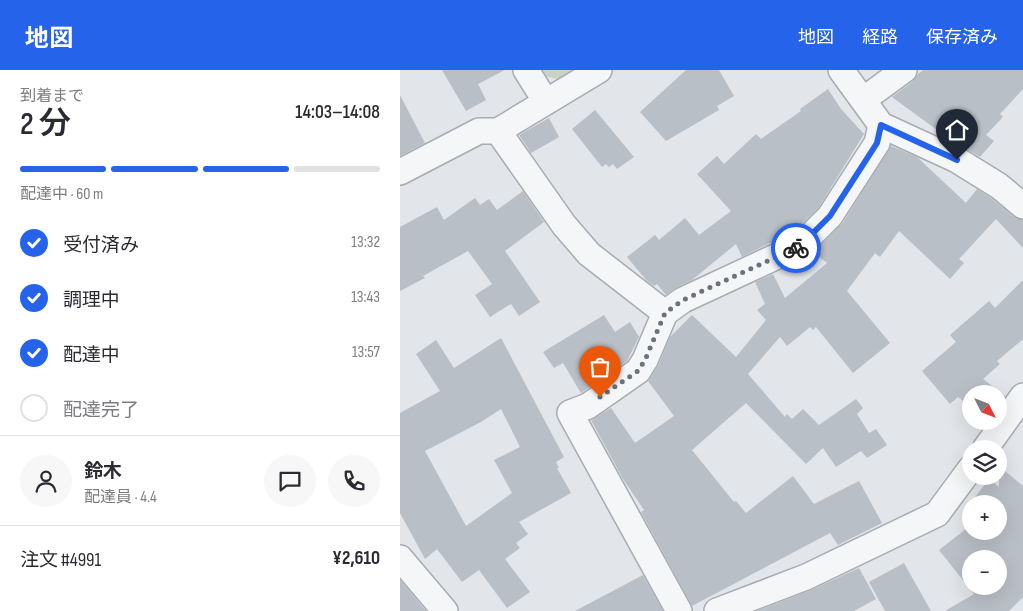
<!DOCTYPE html>
<html lang="ja">
<meta charset="utf-8">
<style>
body{margin:0;font-family:"Sofia Sans Condensed","Noto Sans JP",sans-serif;background:#f7f7f7;color:#2b2b33;height:100vh;display:flex;flex-direction:column;font-size:19px;white-space:nowrap}
*{box-sizing:border-box;margin:0}
p{font-size:16px;color:#7c7c81}
.icon{flex:none;width:28px;height:28px;fill:none;stroke:currentColor;stroke-width:2;stroke-linecap:round;stroke-linejoin:round}
.map{position:relative;flex:1;overflow:hidden}
.details{display:flex;flex-direction:column;background:#fff;width:400px}
.details>*{flex:none}
.needle{width:32px;rotate:132deg}
.fabs{position:absolute;left:562px;top:315px;display:grid;gap:10px}
.fabs a{display:grid;place-items:center;width:45px;height:45px;border-radius:50%;background:#fff;box-shadow:0 5px 20px #0002;font-size:25px}
.pin{position:absolute;display:grid;place-items:center;width:42px;height:42px;color:#fff;margin:-51px -21px;border-radius:50% 50% 50% 0;rotate:-45deg;box-shadow:0 0 5px #0007}
.pin .icon{rotate:45deg}
.courier{position:absolute;display:grid;place-items:center;width:50px;height:50px;margin:-25px;border:4px solid #2563eb;border-radius:50%;background:#fff;color:#222;box-shadow:0 1px 6px #0007}
.summary em{font-style:normal;font-weight:600}
.summary div{display:flex;flex-direction:column-reverse}
.summary{display:flex;align-items:center;justify-content:space-between;height:85px;padding:0 20px}
h1{font-size:32px;font-weight:600;line-height:38px}
.bar{display:grid;grid-template-columns:repeat(4,1fr);gap:8px 5px;align-content:center;height:60px;padding:0 20px}
.bar i{height:6px;border-radius:4px;background:#e1e1e2}
.bar .selected{background:#2563eb}
.bar p{grid-column:span 4}
.line{display:flex;align-items:center;gap:12px;padding:0 20px;border-top:1px solid #e1e1e2}
.line div{flex:1}
.round{display:grid;place-items:center;flex:none;width:52px;height:52px;border-radius:26px;background:#f7f7f7}
ol{padding:0 20px;list-style:none}
li{display:flex;align-items:center;gap:15px;height:55px}
li p{margin-inline-start:auto}
li .icon{padding:5px;border-radius:50%;background:#2563eb;color:#fff;stroke-width:4}
li:last-child{color:#7c7c81}
li i{width:28px;height:28px;border:2px solid #e1e1e2;border-radius:50%}
header{display:flex;align-items:center;gap:30px;box-sizing:border-box;height:70px;padding:0 25px;background:#2563eb;color:#fff}
header strong{font-size:24px}
nav{display:flex;gap:28px;margin-inline-start:auto;font-size:18px}
main{display:flex;flex:1;min-height:0}
.map>svg:first-child{display:block}
.green{fill:#c8d3c3}
.building{fill:#b9bfc6;fill-rule:evenodd}
.lines{fill:none;stroke-linecap:round;stroke-linejoin:round}
.street-casing{stroke:#a7acb3;stroke-width:28}
.street{stroke:#f4f6f8;stroke-width:25}
.done{stroke:#6b727b;stroke-width:5;stroke-dasharray:0 9}
.route{stroke:#2563eb;stroke-width:6}
</style>
<header>
<strong>地図</strong>
<nav><a>地図</a><a>経路</a><a>保存済み</a></nav>
</header>
<main>
<section class="details">
<div class="summary"><div><h1>2 分</h1><p>到着まで</p></div><em>14:03–14:08</em></div>
<div class="bar"><i class="selected"></i><i class="selected"></i><i class="selected"></i><i></i><p>配達中 · 60 m</p></div>
<ol>
<li><svg class="icon" aria-label="check" viewBox="0 0 24 24"><path d="M5 12l5 5 9-10"/></svg>受付済み<p>13:32</p></li>
<li><svg class="icon" aria-label="check" viewBox="0 0 24 24"><path d="M5 12l5 5 9-10"/></svg>調理中<p>13:43</p></li>
<li><svg class="icon" aria-label="check" viewBox="0 0 24 24"><path d="M5 12l5 5 9-10"/></svg>配達中<p>13:57</p></li>
<li><i></i>配達完了</li>
</ol>
<div class="line" style="height:90px"><a class="round"><svg class="icon" aria-label="person" viewBox="0 0 24 24"><circle cx="12" cy="8" r="4"/><path d="M4 21q1-7 8-7t8 7"/></svg></a><div><b>鈴木</b><p>配達員 · 4.4</p></div><a class="round"><svg class="icon" aria-label="chat" viewBox="0 0 24 24"><path d="M4 5h16v11H9l-5 4z"/></svg></a><a class="round"><svg class="icon" aria-label="phone" viewBox="0 0 24 24"><path d="M5 4h4l2 5-3 2q2 4 5 5l2-3 5 2v4C11 20 4 13 5 4z"/></svg></a></div>
<div class="line" style="height:65px"><div>注文 #4991</div><b>¥2,610</b></div>
</section>
<div class="map">
<svg width="623" height="541" viewBox="0 0 623 541">
<rect width="100%" height="100%" fill="#e2e5e9"/>
<path class="green" d="M135 0H179L162 10 139 5Z"/>
<path class="building" d="M42 0H105L78 14 86 30 66 41Z
M286 0H319L334 26 317 36 319 40 266 71 240 42Z
M523 0H623V19L600 44 603 47 586 65 594 71 580 87 563 77 554 68 552 71 492 27 512 12 518 4Z
M428 19 441 39 464 64 419 137 394 161 342 187 336 174 292 210 277 217 266 225 257 214 254 216 247 211 227 187 255 165 259 170 285 148 299 165 331 141 297 104 317 86 324 94 356 64 361 69 401 41 400 39Z
M0 25 25 73 0 86Z
M195 40 234 87 217 99 213 94 209 97 206 94 202 97 172 59Z
M149 48 159 67 131 83 119 65Z
M491 76 517 87 566 133 577 119 591 128 614 147 623 150V178L596 149 559 189 564 193 550 209 499 161 480 187 475 183 447 221 490 273 453 303 416 257 413 260 410 257 387 276 380 267 348 304 385 347 387 344 392 349 403 339 419 355 456 329 463 338 457 344 469 363 476 359 487 375 467 388 461 381 436 397 423 378 406 394 346 333 292 380 334 432 336 431 346 443 393 406 414 434 459 411 482 453 438 475 430 463 292 536 241 442 244 440 223 409 191 350 211 338 235 373 274 346 248 311 258 296 270 267 292 245 336 287 366 250 357 240 365 234 355 212 373 204 385 228 427 193 418 186 422 181 418 178 442 154Z
M123 121 144 152 105 181 140 232 119 246 111 234 90 247 75 225 92 214 68 181 23 206 25 208 0 221V157L37 137 44 150 75 128 80 135 89 129 97 140Z
M623 210V269L597 291 600 294 583 309 605 326 599 335V324H571V337L558 327 550 334 522 301 556 272 550 265 589 231 595 238Z
M204 245 215 262 230 252 239 267 227 291 181 323 163 293 154 298 143 282Z
M101 268 164 387 156 392 159 398H157L171 423 119 452 128 464 116 473 120 478 105 489 130 522 107 538 79 500 62 512 37 479 25 489 0 443V343L40 321 16 284 36 270 54 298ZM101 339 120 377 94 390 112 423 66 456 25 381 81 352Z
M599 396 623 416V527L609 541H545L574 524 539 480 571 455V461H599V434H571V443L566 439 589 409 599 417ZM571 489H599V516H571Z
M504 493 509 502 531 541H485L469 512Z
M459 498 476 529 454 541H357L411 520Z
M243 505 263 541H175Z
M0 510 26 541H0Z"/>
<g class="lines">
<defs>
<path id="street" d="M126 0 146 32
M441 0 481 55 557 90 599 116 623 136
M463 30 504 0
M98 61 164 155 189 184 265 243
M0 102 79 61H98L199 0
M585 379 623 326
M0 488 45 541
M279 541 170 343 188 336 238 301 245 290 265 243 283 230 401 175 430 146 477 73 481 55
M317 541 406 507 537 444 571 398"/>
</defs>
<use href="#street" class="street-casing"/>
<use href="#street" class="street"/>
</g>
<g class="lines">
<path class="done" d="M200 327 238 301 245 290 265 243 283 230 396 178"/>
<path class="route" d="M396 178 400 176 430 146 477 73 481 55 557 90"/>
</g>
</svg>
<div class="fabs">
<a><svg class="needle" viewBox="-14 -14 28 28"><path d="M0-13l5 13h-10z" fill="#e53935"/><path d="M0 13l5-13h-10z" fill="#7c7c81"/></svg></a>
<a><svg class="icon" aria-label="layers" viewBox="0 0 24 24"><path d="M12 4l9 5-9 5-9-5zM3 14l9 5 9-5"/></svg></a>
<a>+</a>
<a>−</a>
</div>
<div class="pin" style="left:200px;top:327px;background:#ea580c"><svg class="icon" aria-label="bag" viewBox="0 0 24 24"><path d="M5 8h14l-1 12H6zM9 8a3 3 0 0 1 6 0"/></svg></div>
<div class="pin" style="left:557px;top:90px;background:#1f2937"><svg class="icon" aria-label="home" viewBox="0 0 24 24"><path d="M3 11l9-7 9 7M6 9v11h12V9"/></svg></div>
<div class="courier" style="left:396px;top:178px"><svg class="icon" aria-label="bike" viewBox="0 0 24 24"><circle cx="6" cy="16" r="4"/><circle cx="18" cy="16" r="4"/><path d="M6 16l4-8h5l3 8M10 8l3 8H6M13 5h3"/></svg></div>
</div>
</main>
